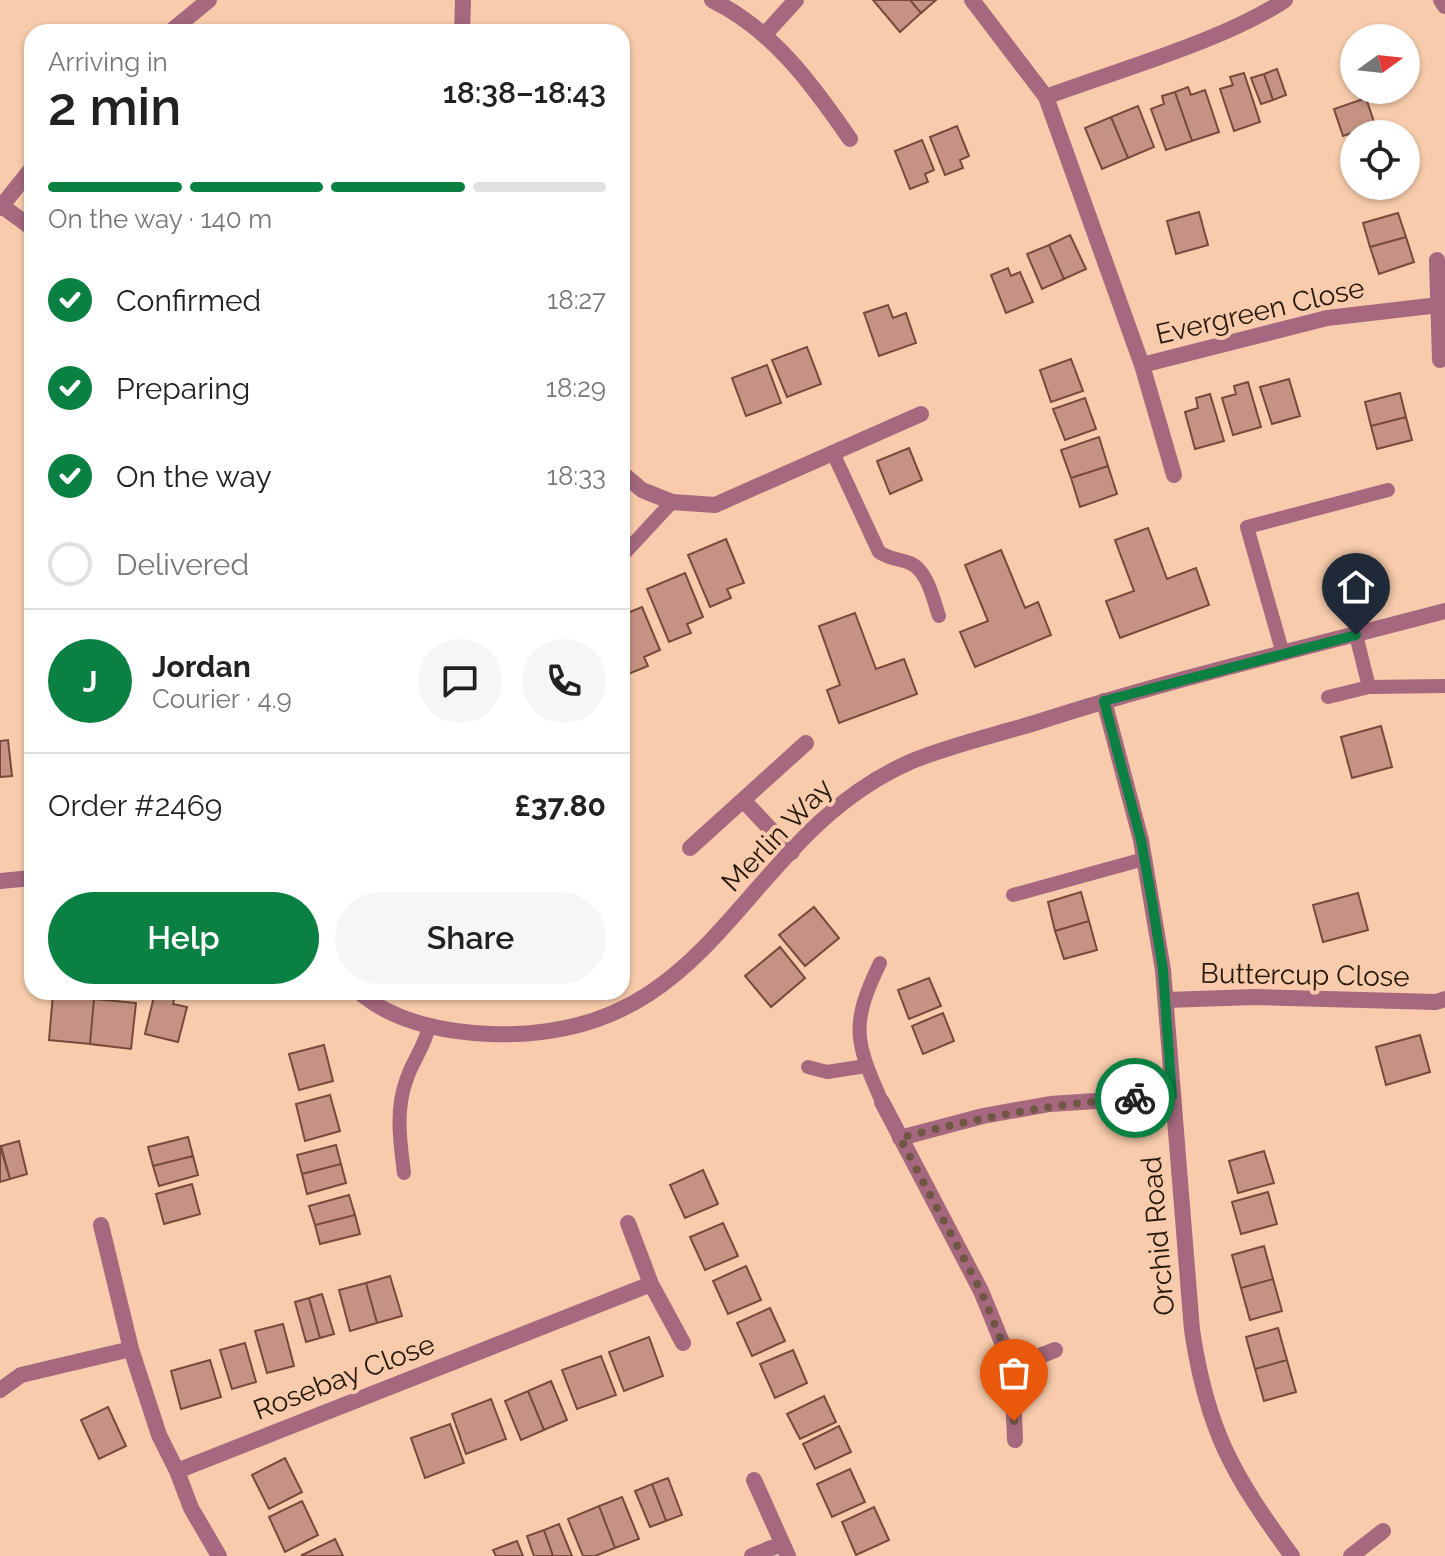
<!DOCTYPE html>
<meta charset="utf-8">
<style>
body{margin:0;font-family:Raleway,sans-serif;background:#f6f6f6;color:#222;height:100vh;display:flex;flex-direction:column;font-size:30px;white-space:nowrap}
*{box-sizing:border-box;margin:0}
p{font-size:26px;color:#767676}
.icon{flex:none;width:44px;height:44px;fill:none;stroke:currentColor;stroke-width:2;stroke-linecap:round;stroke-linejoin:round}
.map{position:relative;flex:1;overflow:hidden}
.sheet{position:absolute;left:24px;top:24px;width:606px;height:976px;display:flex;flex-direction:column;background:#fff;border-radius:24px;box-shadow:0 2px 6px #0004}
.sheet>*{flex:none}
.needle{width:52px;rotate:75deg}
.fabs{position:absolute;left:1340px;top:24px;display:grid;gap:16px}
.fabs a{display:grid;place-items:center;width:80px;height:80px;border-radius:50%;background:#fff;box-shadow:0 2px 6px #0004;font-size:40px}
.pin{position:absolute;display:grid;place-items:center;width:68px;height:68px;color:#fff;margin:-82px -34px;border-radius:50% 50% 50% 0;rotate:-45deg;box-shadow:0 0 8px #0007}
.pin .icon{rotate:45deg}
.courier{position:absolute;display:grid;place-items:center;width:80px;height:80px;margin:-40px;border:6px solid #0b8043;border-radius:50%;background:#fff;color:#222;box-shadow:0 2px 10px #0007}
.headline em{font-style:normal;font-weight:600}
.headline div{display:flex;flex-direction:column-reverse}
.headline{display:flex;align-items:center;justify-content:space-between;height:136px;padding:0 24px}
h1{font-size:52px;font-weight:600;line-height:60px}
.bar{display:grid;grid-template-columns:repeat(4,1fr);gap:12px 8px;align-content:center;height:96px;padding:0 24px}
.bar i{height:10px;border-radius:6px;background:#e0e0e0}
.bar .on{background:#0b8043}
.bar p{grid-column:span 4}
.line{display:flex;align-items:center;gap:20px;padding:0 24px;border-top:2px solid #e0e0e0}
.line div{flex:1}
.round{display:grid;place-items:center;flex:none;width:84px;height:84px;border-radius:42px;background:#f6f6f6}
ol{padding:0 24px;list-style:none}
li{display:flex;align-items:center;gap:24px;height:88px}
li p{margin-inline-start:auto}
li .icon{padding:8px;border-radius:50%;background:#0b8043;color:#fff;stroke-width:4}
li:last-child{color:#767676}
li i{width:44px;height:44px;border:4px solid #e0e0e0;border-radius:50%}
.cta{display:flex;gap:16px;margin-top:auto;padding:16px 24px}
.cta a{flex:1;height:92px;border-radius:48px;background:#0b8043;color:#fff;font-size:32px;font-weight:600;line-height:92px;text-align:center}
.cta a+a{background:#f6f6f6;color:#222}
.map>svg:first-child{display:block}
.building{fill:#c59283;stroke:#774a3c;stroke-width:2}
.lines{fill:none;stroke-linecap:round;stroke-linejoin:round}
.service{stroke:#a5687e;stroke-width:14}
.minor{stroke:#a5687e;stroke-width:16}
.done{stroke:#705744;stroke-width:8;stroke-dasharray:0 14.4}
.route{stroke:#0b8043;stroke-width:10}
.labels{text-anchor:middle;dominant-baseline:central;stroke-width:8;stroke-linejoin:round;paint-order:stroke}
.street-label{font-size:28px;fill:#27180c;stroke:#f7cbab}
</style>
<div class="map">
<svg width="1445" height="1556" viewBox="0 0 1445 1556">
<rect width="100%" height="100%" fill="#f7cbab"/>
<path class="building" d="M873 0H910L921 13 900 32Z
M910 0H936L921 13Z
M1277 69 1286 95 1273 100 1264 74Z
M1244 73 1260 122 1234 131 1220 89 1233 85 1230 77Z
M1264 74 1273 100 1261 104 1251 78Z
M1188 87 1191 95 1205 90 1219 132 1192 141 1175 92Z
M1175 92 1192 141 1166 150 1151 109 1164 104 1162 96Z
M1366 98 1375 125 1343 136 1334 109Z
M1138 106 1154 147 1128 158 1111 117Z
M1111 117 1128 158 1102 169 1085 128Z
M957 126 969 156 960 160 963 168 945 175 930 137Z
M922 140 934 170 925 174 928 182 910 189 895 151Z
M1199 212 1208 245 1176 254 1167 221Z
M1398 213 1406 237 1370 247 1363 223Z
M1070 235 1086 269 1064 279 1049 245Z
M1406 237 1414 262 1379 274 1370 247Z
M1049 245 1064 279 1042 289 1027 254Z
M1008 268 1011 276 1020 272 1033 302 1006 313 991 275Z
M888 305 893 318 906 313 916 343 879 356 864 313Z
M807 347 821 384 787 397 772 360Z
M1071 359 1083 391 1051 402 1040 370Z
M767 365 781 403 746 416 732 378Z
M1289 379 1300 416 1272 424 1260 387Z
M1248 382 1261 427 1233 435 1222 398 1236 394 1234 386Z
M1400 393 1406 417 1371 426 1365 402Z
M1210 394 1224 441 1195 449 1185 412 1198 408 1196 398Z
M1085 398 1096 429 1065 440 1053 409Z
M1406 417 1412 440 1377 449 1371 426Z
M1099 437 1108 466 1071 478 1061 450Z
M909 448 922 480 890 494 877 461Z
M1108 466 1117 494 1080 507 1071 478Z
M1148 528 1167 579 1196 568 1209 605 1120 638 1106 601 1134 591 1115 540Z
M726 539 744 583 727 589 731 598 710 607 688 555Z
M1001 550 1025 608 1038 602 1051 635 975 667 960 632 988 621 965 565Z
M685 573 703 617 687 624 691 633 669 642 647 589Z
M642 607 660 650 644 657 648 666 626 675 622 664V615Z
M855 613 876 669 904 659 917 694 839 723 827 690 840 685 819 626Z
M1381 726 1392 767 1352 778 1341 737Z
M8 740 12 776 0 777V741Z
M1081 892 1089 921 1055 931 1048 902Z
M1358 893 1368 930 1323 942 1313 905Z
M814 907 839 938 805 966 779 935Z
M1089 921 1097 950 1064 959 1055 931Z
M780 947 805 978 771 1007 745 976Z
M929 978 941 1006 909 1019 898 990Z
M155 992 175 996 173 1004 187 1007 178 1042 145 1034Z
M53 994 94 999 90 1044 49 1040Z
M94 999 136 1003 131 1049 90 1044Z
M943 1013 954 1041 923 1054 912 1026Z
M1420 1035 1430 1072 1386 1085 1376 1047Z
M324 1045 333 1081 299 1090 289 1054Z
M330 1095 340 1131 305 1141 296 1104Z
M188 1137 193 1156 153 1166 148 1147Z
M19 1141 27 1174 10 1179 1 1146Z
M336 1145 341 1164 302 1174 297 1155Z
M0 1146 10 1179 0 1182Z
M1264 1151 1274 1183 1238 1193 1229 1161Z
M193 1156 198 1175 159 1186 153 1166Z
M341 1164 346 1183 307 1194 302 1174Z
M703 1170 718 1204 685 1218 670 1185Z
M192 1184 200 1214 164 1224 156 1194Z
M1268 1192 1277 1224 1241 1234 1232 1202Z
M349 1195 355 1215 315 1225 309 1206Z
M355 1215 360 1234 320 1244 315 1225Z
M723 1223 738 1256 705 1270 690 1237Z
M1264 1246 1273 1279 1241 1288 1232 1255Z
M746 1266 761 1300 728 1314 713 1281Z
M390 1276 402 1316 377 1323 366 1283Z
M1273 1279 1282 1311 1250 1320 1241 1288Z
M366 1283 377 1323 350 1331 339 1290Z
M322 1294 334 1334 320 1338 309 1298Z
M309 1298 320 1338 306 1342 295 1302Z
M770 1308 785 1341 752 1356 737 1323Z
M283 1324 294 1366 267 1373 255 1331Z
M1278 1328 1287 1360 1255 1369 1246 1337Z
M649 1337 663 1376 624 1391 609 1352Z
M245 1343 256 1382 232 1389 220 1350Z
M793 1350 807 1383 775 1398 760 1364Z
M601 1356 616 1395 577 1409 562 1370Z
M210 1360 221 1397 181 1409 171 1371Z
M1287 1360 1296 1392 1264 1401 1255 1369Z
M551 1381 567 1420 544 1430 528 1391Z
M528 1391 544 1430 521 1440 505 1401Z
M824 1396 836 1422 800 1439 787 1414Z
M491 1399 506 1439 466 1454 452 1414Z
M108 1407 126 1446 99 1459 81 1420Z
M450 1424 464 1463 425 1478 411 1438Z
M839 1426 851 1452 815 1469 803 1444Z
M285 1458 302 1492 269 1509 252 1475Z
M850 1469 865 1502 832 1517 817 1484Z
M668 1478 682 1515 666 1521 652 1484Z
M652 1484 666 1521 650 1527 635 1491Z
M622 1497 639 1539 615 1548 599 1506Z
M302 1501 318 1535 285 1552 269 1517Z
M599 1506 615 1548 595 1556H583L568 1519Z
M874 1507 889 1540 856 1555 842 1522Z
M559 1524 572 1556H553L544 1530Z
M544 1530 553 1556H534L527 1536Z
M335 1539 343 1556H303L302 1555Z
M517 1541 523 1556H496L493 1550Z"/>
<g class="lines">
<path class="service" d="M833 453 879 552C889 559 899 559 910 563 928 571 933 599 939 616
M622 556 672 502
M1356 635 1369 687
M1283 654 1247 527 1388 490
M1328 697 1369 687 1445 686
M1013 895 1144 859
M880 963C850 1025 855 1041 882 1102
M808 1067 827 1072 866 1066
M404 1173C400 1141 395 1110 407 1078 413 1060 425 1046 429 1026"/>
<path class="minor" d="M712 0C773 30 812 84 850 139
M972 0 1046 97 1142 365 1174 475
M1441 0 1445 6
M170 32 209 0
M462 32 463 0
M765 34 796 0
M1046 97C1118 70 1223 41 1285 0
M2 206 32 228
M0 208 32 168
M1437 260 1440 360
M1142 365 1327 318 1439 305
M622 473 642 490 672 502 715 505 921 414
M1104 701 1141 840 1163 970 1192 1330C1207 1431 1233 1475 1292 1556
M743 800 792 852
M690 848 806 743
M0 881 32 878
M359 992C395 1023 444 1032 490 1034 719 1043 736 839 910 762 950 745 996 735 1038 722 1172 679 1309 647 1445 611
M1166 1000 1255 997 1436 1002 1445 999
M882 1102 981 1291 1012 1367 1015 1440
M900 1138 983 1116 1050 1104 1172 1096
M628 1223 651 1284 683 1343
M131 1349 159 1435 177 1471 651 1284
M1012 1367 1055 1350
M0 1390 21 1375 131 1349 101 1225
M177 1471 191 1508 219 1556
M754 1480 788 1556
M752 1556 781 1544
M1351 1556 1383 1531"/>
</g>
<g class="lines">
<path class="done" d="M1014 1421 1012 1367 981 1291 900 1138C980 1117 1052 1104 1135 1098"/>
<path class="route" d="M1135 1098 1172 1096 1163 970 1152 901 1141 840 1104 701 1356 635"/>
</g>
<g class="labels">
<g class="street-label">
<text transform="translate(1260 311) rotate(-13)">Evergreen Close</text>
<text transform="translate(777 835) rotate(-46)">Merlin Way</text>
<text transform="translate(1305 975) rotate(1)">Buttercup Close</text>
<text transform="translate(1158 1236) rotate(-95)">Orchid Road</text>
<text transform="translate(344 1377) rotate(-21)">Rosebay Close</text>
</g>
</g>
</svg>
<div class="fabs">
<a><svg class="needle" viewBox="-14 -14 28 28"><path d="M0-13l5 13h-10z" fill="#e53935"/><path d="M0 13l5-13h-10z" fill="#767676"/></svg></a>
<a><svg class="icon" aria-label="locate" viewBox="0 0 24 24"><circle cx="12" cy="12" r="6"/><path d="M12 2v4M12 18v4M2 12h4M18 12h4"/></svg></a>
</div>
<div class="pin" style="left:1014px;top:1421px;background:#ea580c"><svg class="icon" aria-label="bag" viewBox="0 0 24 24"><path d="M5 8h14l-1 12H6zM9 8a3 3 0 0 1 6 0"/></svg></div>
<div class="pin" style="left:1356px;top:635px;background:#1f2937"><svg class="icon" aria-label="home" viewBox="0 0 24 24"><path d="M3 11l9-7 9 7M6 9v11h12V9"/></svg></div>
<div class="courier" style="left:1135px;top:1098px"><svg class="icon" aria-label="bike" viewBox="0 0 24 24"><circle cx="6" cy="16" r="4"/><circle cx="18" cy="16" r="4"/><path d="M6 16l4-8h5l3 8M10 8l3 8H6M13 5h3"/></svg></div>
<section class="sheet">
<div class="headline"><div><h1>2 min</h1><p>Arriving in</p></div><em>18:38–18:43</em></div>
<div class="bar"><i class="on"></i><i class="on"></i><i class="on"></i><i></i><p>On the way · 140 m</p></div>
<ol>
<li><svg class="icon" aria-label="check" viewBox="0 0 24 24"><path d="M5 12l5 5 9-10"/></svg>Confirmed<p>18:27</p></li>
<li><svg class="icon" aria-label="check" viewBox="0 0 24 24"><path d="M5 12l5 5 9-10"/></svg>Preparing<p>18:29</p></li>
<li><svg class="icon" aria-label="check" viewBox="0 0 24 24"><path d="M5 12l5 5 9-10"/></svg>On the way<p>18:33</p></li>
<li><i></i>Delivered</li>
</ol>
<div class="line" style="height:144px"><b class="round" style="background:#0b8043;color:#fff">J</b><div><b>Jordan</b><p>Courier · 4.9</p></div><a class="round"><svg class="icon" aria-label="chat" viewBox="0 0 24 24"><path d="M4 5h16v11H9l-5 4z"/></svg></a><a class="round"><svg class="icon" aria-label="phone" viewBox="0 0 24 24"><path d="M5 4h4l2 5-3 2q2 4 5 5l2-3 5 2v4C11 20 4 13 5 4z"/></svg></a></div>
<div class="line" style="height:104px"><div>Order #2469</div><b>£37.80</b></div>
<div class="cta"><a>Help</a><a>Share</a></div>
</section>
</div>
